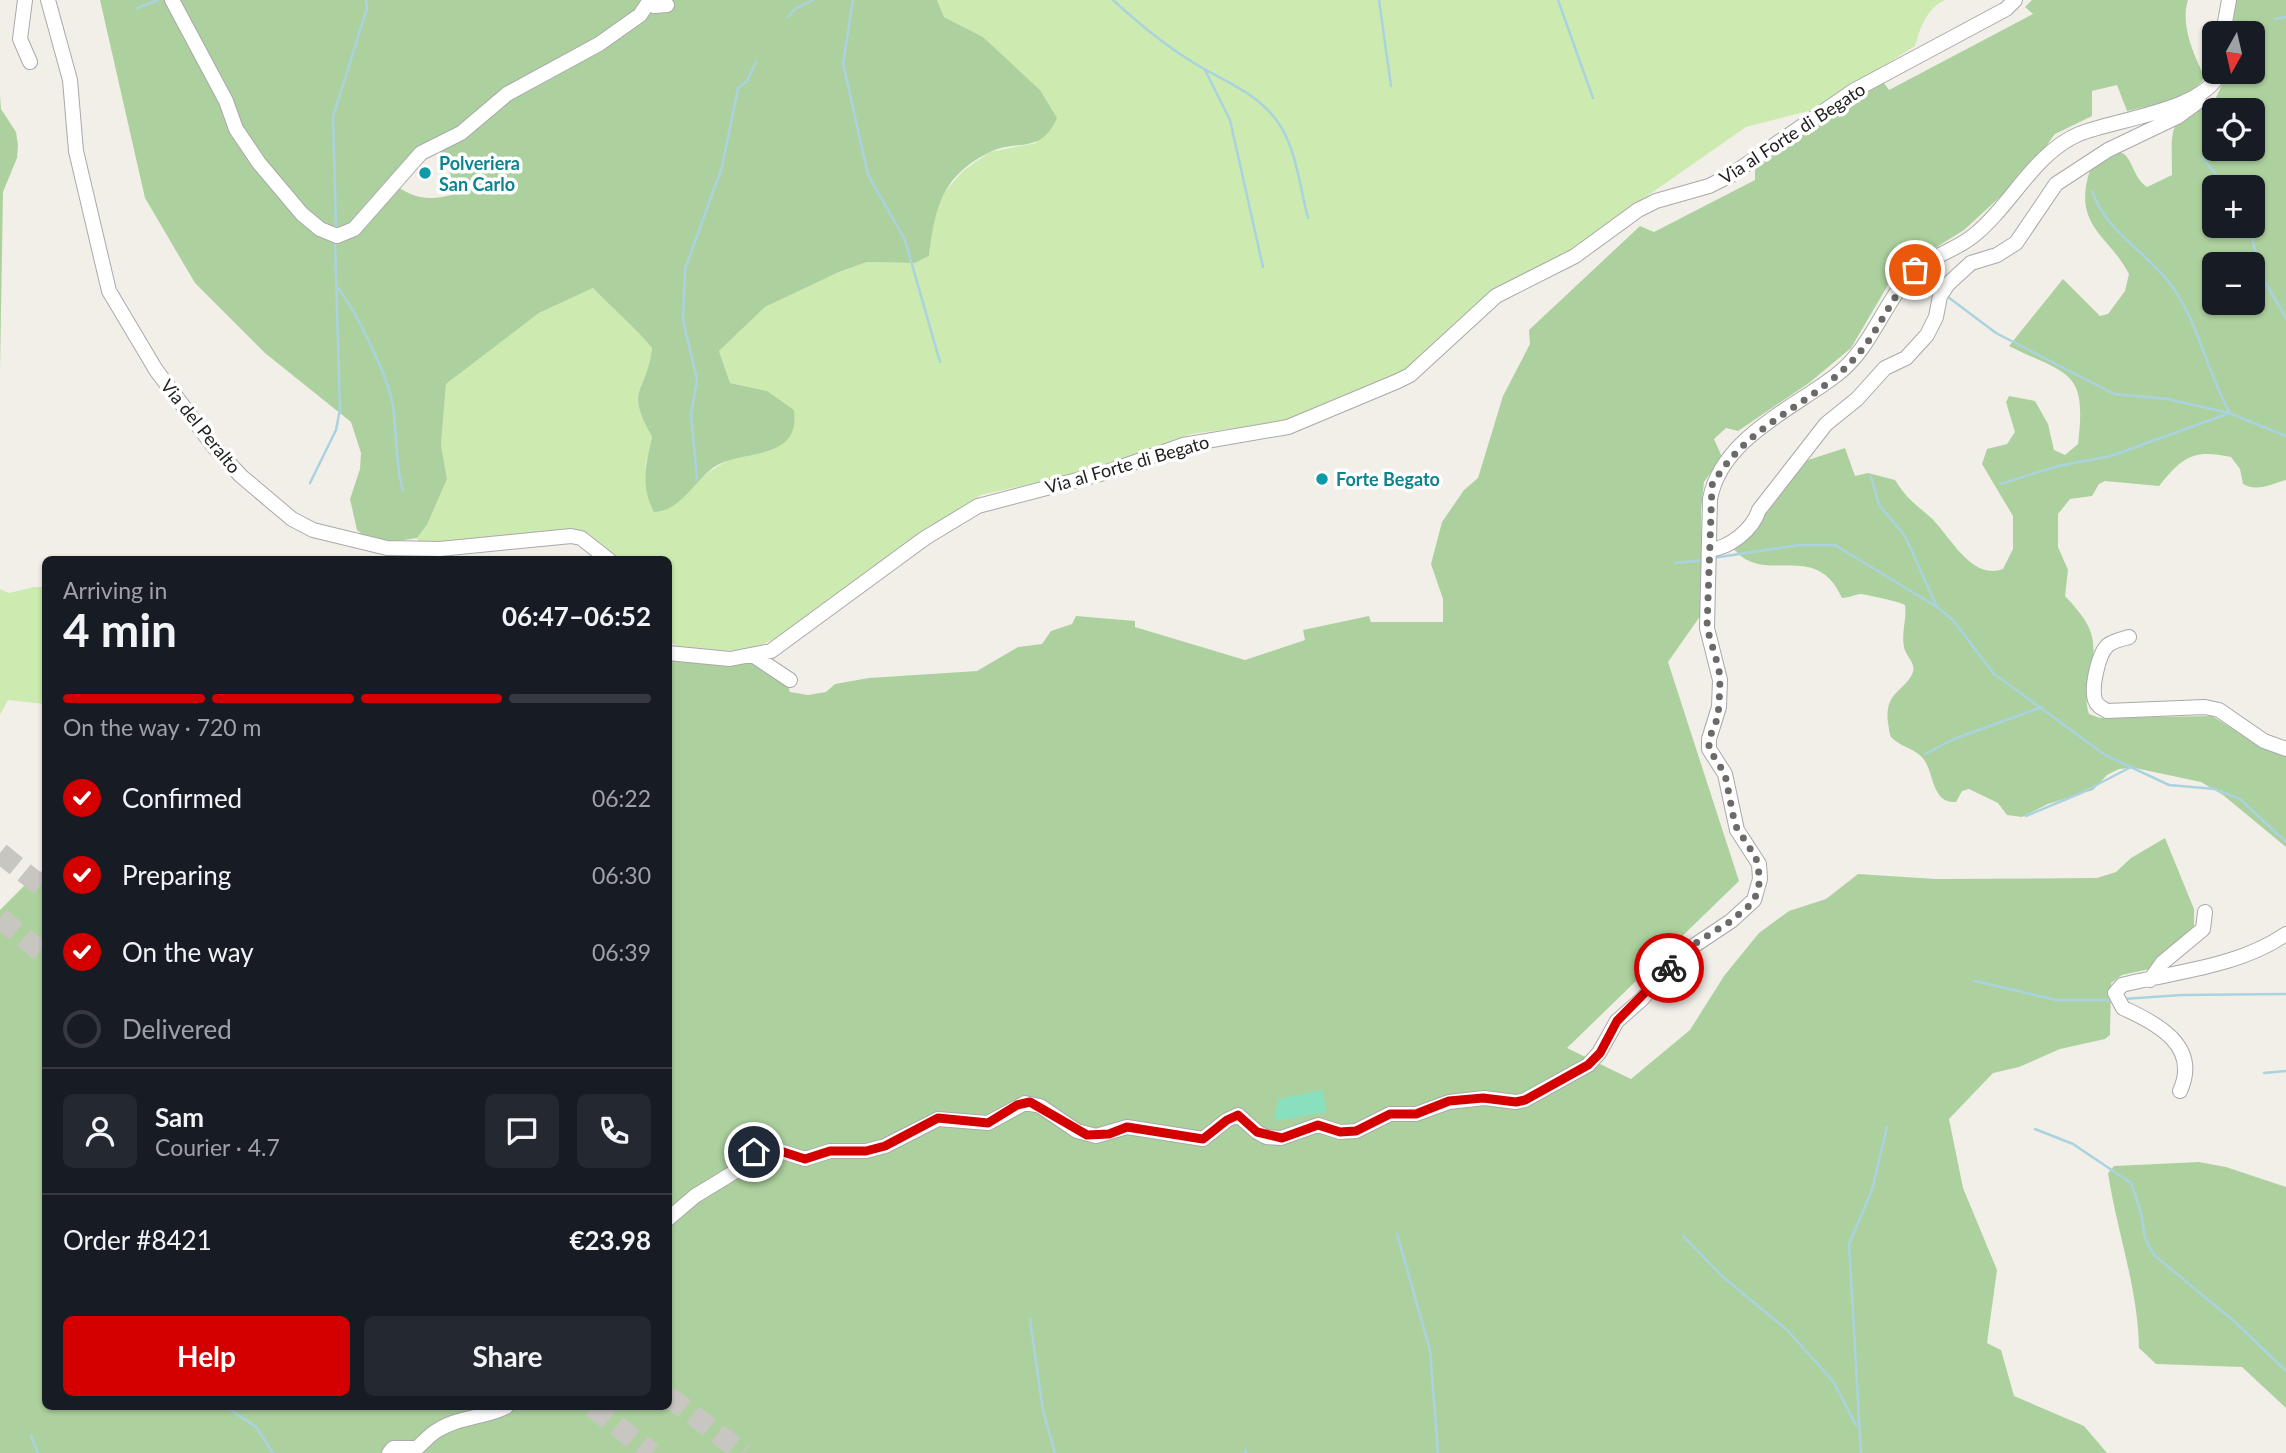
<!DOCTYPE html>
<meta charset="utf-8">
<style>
body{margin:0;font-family:Lato,sans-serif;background:#242831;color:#f1f3f6;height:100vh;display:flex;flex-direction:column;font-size:26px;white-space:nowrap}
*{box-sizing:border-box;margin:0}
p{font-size:23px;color:#9ea1a6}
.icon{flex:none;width:38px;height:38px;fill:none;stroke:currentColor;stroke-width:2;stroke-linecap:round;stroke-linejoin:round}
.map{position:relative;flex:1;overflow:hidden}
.side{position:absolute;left:42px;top:556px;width:630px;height:854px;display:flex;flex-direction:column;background:#171b24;border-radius:10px;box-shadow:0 2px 5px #0004}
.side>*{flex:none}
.needle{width:46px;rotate:188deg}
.fabs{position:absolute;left:2202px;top:21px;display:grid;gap:14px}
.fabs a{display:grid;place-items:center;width:63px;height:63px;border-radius:10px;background:#171b24;box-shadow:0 2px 5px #0004;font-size:35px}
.pin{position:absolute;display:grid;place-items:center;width:60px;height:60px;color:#fff;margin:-30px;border:4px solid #fff;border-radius:50%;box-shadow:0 2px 7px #0007}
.courier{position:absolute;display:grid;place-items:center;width:70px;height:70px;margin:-35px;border:5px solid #d40000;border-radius:50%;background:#fff;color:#222;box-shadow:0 2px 9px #0007}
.summary em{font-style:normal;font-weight:700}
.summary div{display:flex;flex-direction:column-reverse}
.summary{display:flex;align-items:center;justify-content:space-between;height:119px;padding:0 21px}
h1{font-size:46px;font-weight:700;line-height:52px}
.bar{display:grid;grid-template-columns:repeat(4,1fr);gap:10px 7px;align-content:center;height:84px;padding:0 21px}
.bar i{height:9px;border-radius:5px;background:#363941}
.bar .active{background:#d40000}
.bar p{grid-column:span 4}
.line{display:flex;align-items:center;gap:18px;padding:0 21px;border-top:2px solid #363941}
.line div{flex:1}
.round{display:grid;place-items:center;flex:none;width:74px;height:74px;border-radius:10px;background:#242831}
ol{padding:0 21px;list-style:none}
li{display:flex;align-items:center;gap:21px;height:77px}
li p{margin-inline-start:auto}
li .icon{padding:7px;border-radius:50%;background:#d40000;color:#fff;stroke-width:4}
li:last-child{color:#9ea1a6}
li i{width:38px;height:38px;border:4px solid #363941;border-radius:50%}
.cta{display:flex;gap:14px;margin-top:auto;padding:14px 21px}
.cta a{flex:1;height:80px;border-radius:10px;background:#d40000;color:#fff;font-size:28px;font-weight:700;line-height:80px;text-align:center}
.cta a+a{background:#242831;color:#f1f3f6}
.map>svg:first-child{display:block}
.grass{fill:#cdebb0}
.forest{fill:#add19e;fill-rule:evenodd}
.pitch{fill:#88e0be}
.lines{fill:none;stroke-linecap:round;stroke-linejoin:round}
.stream{stroke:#aad3df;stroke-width:2.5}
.highway-tunnel{stroke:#c8c6c1;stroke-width:21;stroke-dasharray:21 10;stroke-linecap:butt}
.minor-casing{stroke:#a9a9a9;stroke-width:16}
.minor{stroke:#fff;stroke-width:14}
.done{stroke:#6b6a68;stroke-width:7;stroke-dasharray:0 12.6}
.route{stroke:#d40000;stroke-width:9}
.culture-dot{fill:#0f9aa8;stroke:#fff;stroke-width:2.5}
.labels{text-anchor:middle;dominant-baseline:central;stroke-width:7;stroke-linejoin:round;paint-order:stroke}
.street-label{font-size:18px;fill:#222;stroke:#fff}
.culture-label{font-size:18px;font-weight:bold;fill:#0d838f;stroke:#fff;text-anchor:start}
</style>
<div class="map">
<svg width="2286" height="1453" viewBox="0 0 2286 1453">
<rect width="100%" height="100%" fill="#f2efe9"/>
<path class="grass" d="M937 0H1945C1927 8 1920 28 1915 46L1816 109 1746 127 1620 215 1574 251 1535 273 1412 367 1284 421 1191 434 1081 473 981 495 894 552 776 638 748 651 681 649 668 640V560H619L587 534 419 545 417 538 427 525 447 479 441 445 446 384 539 313 593 288C613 309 634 326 652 348 646 396 624 387 652 437L645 468 701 477 728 460 767 391 730 383 719 351 765 307 839 272 867 262 915 263 929 256 934 211 941 196 963 171 990 152 1036 143 1039 90 983 37 944 17Z
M34 587H45V702L44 704 8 700 0 715V589L9 593Z"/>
<path class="forest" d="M100 0H937L944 17 983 37 1040 90 1057 118C1040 156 1017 138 988 153 941 177 935 208 929 256L915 263 867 262 839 272 765 307 719 351 730 383 767 391 794 410C795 422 795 432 786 441 768 458 735 453 714 467 694 481 681 511 654 512 640 486 646 464 652 437 624 387 646 396 652 348 634 326 613 309 593 288L539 313 446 384 441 445 447 479 427 525 417 538 384 543 369 540 357 530 350 499 360 469 361 453 351 422 265 353 195 283 145 198ZM423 147 447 159 455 194C427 202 412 198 391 182Z
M2032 0H2188C2180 24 2194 56 2205 77 2191 100 2152 105 2127 111L2117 85 2092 91V116L2055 134 2026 173 1964 230 1895 273 1851 348 1809 383 1738 431 1726 428 1714 439 1722 457 1704 482 1701 510 1703 612 1668 662 1739 881 1567 1048 1631 1079 1690 1030 1724 976 1759 933 1789 911 1826 899 1858 874 1936 879 2097 878 2116 872 2131 858 2165 838 2194 909V927L2150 969 2122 975 2111 983 2110 1035 2105 1039 2060 1049 2019 1067 1993 1073 1949 1119 1963 1188 1997 1270 1987 1343 2001 1350 2014 1396 2084 1426 2107 1453H0V910L33 877 45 869 46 1407H668L669 658 763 665 787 684 790 692 808 695 826 692 835 684 869 678 977 671 1018 647 1042 644 1051 631 1072 624 1076 616 1135 621V627L1245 660 1305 640 1303 630 1369 616 1371 622H1443V599L1431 564 1442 522 1464 490 1478 478 1503 396 1530 344 1529 330 1640 226 1654 232 1755 180V169L1881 79 1889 90 2033 14 2025 7Z
M2236 0H2286V480C2272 484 2257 492 2243 484L2240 469 2231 457C2192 449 2183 457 2159 486L2105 481 2099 484 2092 496 2070 499 2058 514V547L2068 570 2065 596C2095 628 2098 639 2089 681 2087 694 2085 702 2089 714L2100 718 2212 716 2262 747 2286 756V847L2223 795 2201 782 2135 768 2119 769 2107 775 2093 790 2048 804 2022 817 2007 815 1998 803 1969 789 1962 791 1956 802C1934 804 1934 778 1926 763 1919 749 1902 748 1892 738 1889 735 1889 727 1888 723 1884 691 1905 692 1913 672 1916 663 1905 655 1904 647 1901 633 1907 619 1905 605 1901 602 1864 594 1860 594 1854 595 1848 598 1842 598 1815 538 1764 588 1733 548L1808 460 1845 448 1855 476 1868 473 1895 480C1907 499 1913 502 1929 516 1949 533 1970 581 2003 569L2013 549V516L1982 464 1987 449 2007 444 2015 432 2006 402 2009 396 2035 401 2048 424 2054 450 2065 455 2078 444C2087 369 2069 376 2009 346L2063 279 2100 316 2108 314 2125 291 2129 274C2108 234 2072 226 2090 170L2120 152C2133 156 2132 177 2147 187L2172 175C2172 131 2165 117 2214 102L2228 72H2252V33H2232ZM2214 110H2252V149H2214ZM2214 187H2252V226H2214ZM2214 264H2252V303H2214Z
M0 95 1 109 16 132 18 145 17 158 3 192 0 372Z
M2199 1162 2226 1167 2286 1187V1408L2242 1367 2156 1364 2139 1348C2138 1288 2117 1232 2108 1173L2114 1166Z"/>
<path class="pitch" d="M1322 1090 1327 1112 1274 1121 1278 1099Z"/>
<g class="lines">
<path class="stream" d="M853 0 843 63 868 175 905 240 940 362
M1113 0C1137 22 1166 46 1194 63 1223 81 1256 92 1277 121 1296 146 1300 188 1308 218
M1379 0 1391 86
M1558 0 1593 98
M137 8 158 0
M788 17 795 9 813 0
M2275 19 2286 17
M1205 70 1230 120 1263 267
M2202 157 2226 187
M2092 191C2107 232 2142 249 2168 281 2198 318 2206 372 2230 413
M2249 226 2261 275 2286 318
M336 228 333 117 367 8 366 0
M338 288C357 313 388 376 393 406 397 435 395 463 403 491
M1948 297 1996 333 2114 394 2168 399 2229 413 2286 436
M1871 477 1879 505 1905 536 1937 607
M697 480 691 414 697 380 683 320 685 269 722 167 738 88 747 81 756 62
M310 483 336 430 340 409 335 242
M2000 484 2058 466 2111 456 2227 414
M1713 558 1799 545H1835L1937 607 1953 620 1993 673 2105 755 2169 785 2215 789 2240 799 2286 842
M1675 563 1703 560
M1925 754 1954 739 2042 707
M2026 816 2081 793 2131 767
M1975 981 2056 1000H2113
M2123 999 2182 995 2286 994
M2264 1073 2286 1071
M2035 1129 2073 1144 2131 1183 2141 1212 2145 1238 2154 1255 2235 1322 2286 1371
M1397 1234 1430 1350 1438 1453
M1683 1236 1723 1277 1787 1330 1833 1381 1856 1425
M1030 1319 1043 1411 1055 1453
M226 1407 256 1427 273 1453
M31 1436 38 1453
M1245 1450 1246 1453
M1861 1453 1849 1244 1872 1190 1887 1127"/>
<path class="highway-tunnel" d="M0 853 46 890
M0 918 46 956
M668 1396 743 1453
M592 1407 652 1453"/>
<defs>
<path id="minor" d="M25 0 20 39 30 62
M48 0 70 80 76 151 109 291 156 370 214 447 241 476 292 519 313 530 387 548 440 549 571 536 581 538 609 560
M172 0 226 101 236 129 259 163 302 214 320 229 337 236 354 229 421 153 461 133 507 94 599 44 640 15 650 0
M652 0 655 6 667 5
M2223 33 2229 0
M1709 550C1730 548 1753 529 1759 510L1826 424 1857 399 1885 368 1906 358 1927 335 1936 317 1940 296 1948 284 1971 263 1997 255 2016 243 2056 184 2108 150 2177 117 2199 101
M2129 637C2122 639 2113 641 2108 645 2098 654 2091 688 2095 700 2097 706 2102 708 2107 711L2205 707 2219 710 2264 741 2286 749
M668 653 730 659 771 651 925 538 978 506 1104 473 1183 445 1288 427 1398 381 1410 375 1496 296 1575 256 1638 210 1656 201 1709 186 1731 175 1853 91 2006 9 2015 0
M754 656 790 680
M2150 980 2162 963 2203 929 2205 912
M2180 1091C2200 1047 2159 1024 2123 1008L2115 993 2122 985C2177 971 2238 967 2286 934
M668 1219 695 1196 736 1171 759 1150 774 1149 805 1159 830 1151H866L885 1146 938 1119 988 1123 1025 1103 1040 1106 1077 1131 1096 1136 1127 1127 1203 1139 1227 1120 1238 1115 1257 1132 1266 1137 1281 1138 1318 1125 1340 1132 1356 1131 1390 1114H1416L1449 1102 1484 1098 1516 1102 1525 1100 1588 1065 1599 1053 1617 1021 1641 1000 1683 953 1731 921 1754 900 1760 879 1759 864 1737 830 1725 774 1709 749V739L1719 707 1720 680 1707 628 1710 499C1721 439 1792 409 1835 376 1869 351 1881 310 1907 278 1925 257 1952 253 1973 236 2011 206 2034 153 2079 134 2115 119 2204 111 2220 72
M389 1453 393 1448H417C424 1442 430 1434 438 1430 458 1417 484 1418 506 1407"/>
</defs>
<use href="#minor" class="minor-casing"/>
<use href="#minor" class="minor"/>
</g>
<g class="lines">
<path class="done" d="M1669 968 1691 946 1731 921 1750 905 1757 894 1760 879 1756 858 1735 825 1725 774 1709 749V739L1718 717 1720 687 1719 669 1707 628 1712 485C1749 422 1805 410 1851 362 1878 335 1890 298 1915 270"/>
<path class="route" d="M754 1152 774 1149 805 1159 830 1151H866L885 1146 938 1118 988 1123 1017 1105 1030 1102 1087 1135 1109 1134 1127 1127 1203 1139 1227 1120 1238 1115 1257 1132 1282 1138 1318 1125 1340 1132 1356 1131 1390 1114H1416L1449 1101 1483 1098 1516 1102 1525 1100 1588 1065 1600 1053 1617 1021 1669 968"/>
</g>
<g class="culture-dot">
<circle cx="425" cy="173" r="7"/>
<circle cx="1322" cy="479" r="7"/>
</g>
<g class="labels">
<g class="street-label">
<text transform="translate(1792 133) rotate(-33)">Via al Forte di Begato</text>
<text transform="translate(201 426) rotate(51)">Via del Peralto</text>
<text transform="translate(1127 464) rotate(-16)">Via al Forte di Begato</text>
</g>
<g class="culture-label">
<text x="439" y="163">Polveriera<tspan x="439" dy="21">San Carlo</tspan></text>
<text x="1336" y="479">Forte Begato</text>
</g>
</g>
</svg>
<div class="fabs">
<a><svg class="needle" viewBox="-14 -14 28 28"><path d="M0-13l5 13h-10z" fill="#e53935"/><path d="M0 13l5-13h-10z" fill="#9ea1a6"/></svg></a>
<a><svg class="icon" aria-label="locate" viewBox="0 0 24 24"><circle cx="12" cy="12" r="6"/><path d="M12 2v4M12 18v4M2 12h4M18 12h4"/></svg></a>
<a>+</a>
<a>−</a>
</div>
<div class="pin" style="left:1915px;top:270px;background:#ea580c"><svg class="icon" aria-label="bag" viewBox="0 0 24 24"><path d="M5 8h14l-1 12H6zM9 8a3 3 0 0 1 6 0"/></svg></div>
<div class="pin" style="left:754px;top:1152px;background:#1f2937"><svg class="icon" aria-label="home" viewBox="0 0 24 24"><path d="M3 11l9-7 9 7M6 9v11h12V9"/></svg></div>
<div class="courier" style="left:1669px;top:968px"><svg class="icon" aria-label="bike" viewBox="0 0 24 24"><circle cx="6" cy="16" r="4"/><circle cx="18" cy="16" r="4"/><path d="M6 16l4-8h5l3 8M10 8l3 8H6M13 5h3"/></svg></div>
<section class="side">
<div class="summary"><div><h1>4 min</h1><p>Arriving in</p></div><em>06:47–06:52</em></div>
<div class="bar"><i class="active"></i><i class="active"></i><i class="active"></i><i></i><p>On the way · 720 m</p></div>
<ol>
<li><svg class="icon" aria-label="check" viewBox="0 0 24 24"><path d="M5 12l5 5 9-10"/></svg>Confirmed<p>06:22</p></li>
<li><svg class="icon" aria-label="check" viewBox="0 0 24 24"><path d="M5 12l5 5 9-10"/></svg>Preparing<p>06:30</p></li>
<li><svg class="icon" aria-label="check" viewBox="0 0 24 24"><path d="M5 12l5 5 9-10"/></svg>On the way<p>06:39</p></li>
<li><i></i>Delivered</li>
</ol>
<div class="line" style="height:126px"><a class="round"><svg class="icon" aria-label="person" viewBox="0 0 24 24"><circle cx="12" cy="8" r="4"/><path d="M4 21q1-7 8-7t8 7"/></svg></a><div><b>Sam</b><p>Courier · 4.7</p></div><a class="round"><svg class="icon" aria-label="chat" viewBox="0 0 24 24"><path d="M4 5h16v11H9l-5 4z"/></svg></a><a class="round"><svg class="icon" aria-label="phone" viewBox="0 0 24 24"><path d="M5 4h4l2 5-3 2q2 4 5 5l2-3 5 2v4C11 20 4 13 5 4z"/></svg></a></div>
<div class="line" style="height:91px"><div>Order #8421</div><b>€23.98</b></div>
<div class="cta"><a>Help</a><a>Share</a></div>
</section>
</div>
